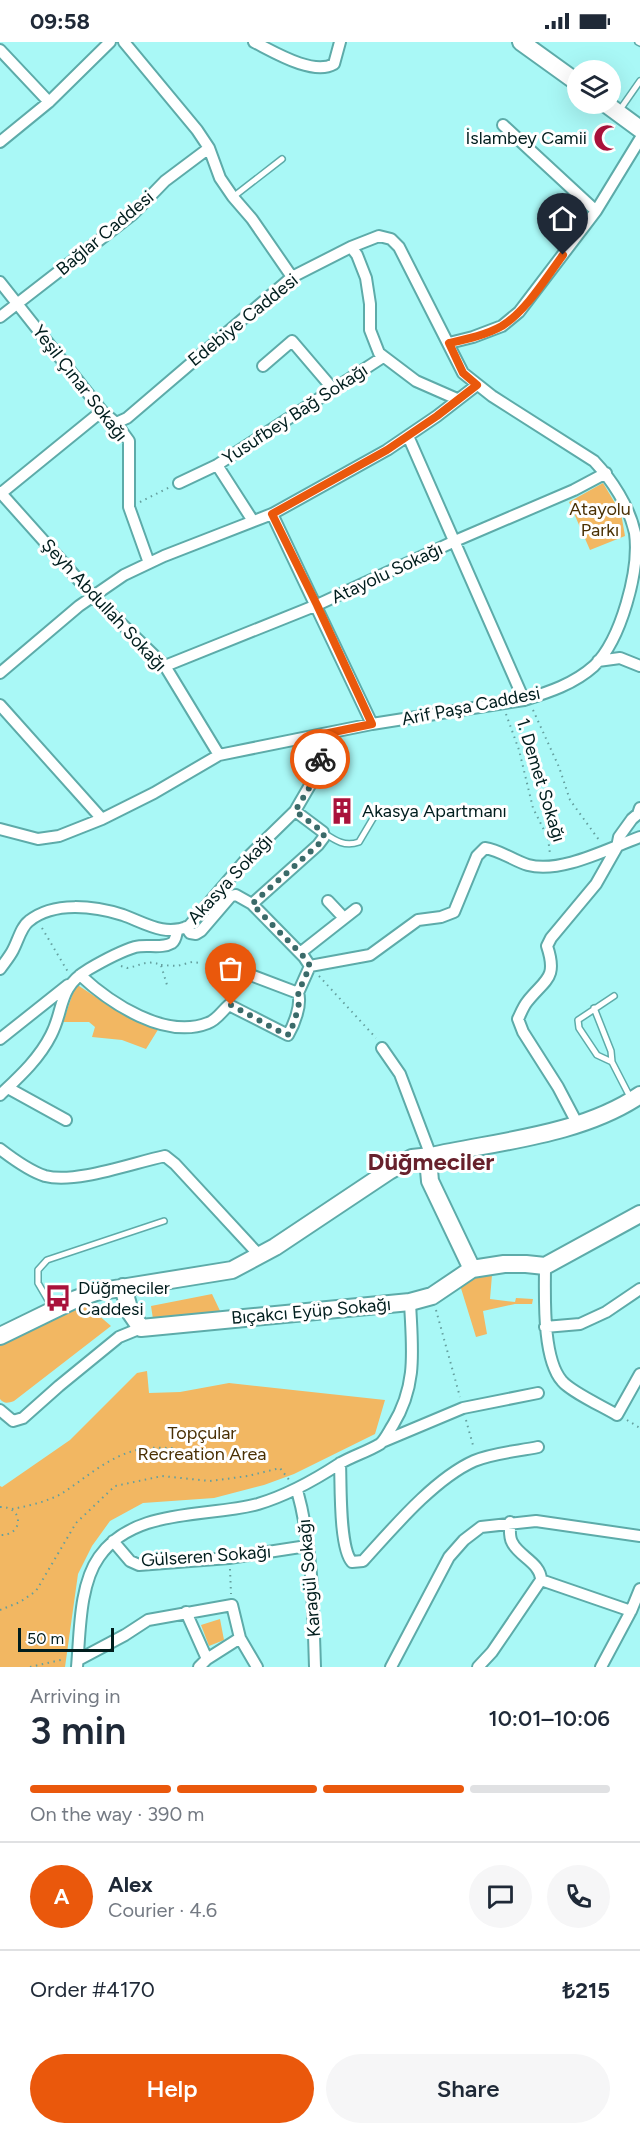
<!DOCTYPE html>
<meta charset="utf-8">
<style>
body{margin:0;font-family:Figtree,sans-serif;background:#f6f6f7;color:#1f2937;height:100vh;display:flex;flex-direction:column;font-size:22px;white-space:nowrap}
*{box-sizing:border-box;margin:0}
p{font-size:20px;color:#747a83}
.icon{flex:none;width:33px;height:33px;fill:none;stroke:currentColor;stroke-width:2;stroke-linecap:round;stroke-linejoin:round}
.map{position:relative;height:1625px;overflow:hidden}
.drawer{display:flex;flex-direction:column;background:#fff;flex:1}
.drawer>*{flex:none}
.fabs{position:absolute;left:567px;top:18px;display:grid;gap:12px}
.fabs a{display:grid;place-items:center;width:54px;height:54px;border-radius:50%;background:#fff;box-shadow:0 6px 24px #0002;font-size:30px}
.scale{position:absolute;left:18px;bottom:15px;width:96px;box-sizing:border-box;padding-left:6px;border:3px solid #001d1d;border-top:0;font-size:16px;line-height:21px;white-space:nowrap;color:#001d1d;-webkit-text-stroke:4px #fff;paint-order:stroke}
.pin{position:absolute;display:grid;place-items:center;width:51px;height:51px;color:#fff;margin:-62px -26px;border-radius:50% 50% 50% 0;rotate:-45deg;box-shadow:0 0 6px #0007}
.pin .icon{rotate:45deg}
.courier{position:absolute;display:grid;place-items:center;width:60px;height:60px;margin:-30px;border:4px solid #ea580c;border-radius:50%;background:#fff;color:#222;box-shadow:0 2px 8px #0007}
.headline em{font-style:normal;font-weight:600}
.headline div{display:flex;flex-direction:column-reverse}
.headline{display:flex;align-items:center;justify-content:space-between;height:102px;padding:0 30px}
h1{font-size:39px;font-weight:600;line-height:45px}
.bar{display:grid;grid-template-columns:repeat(4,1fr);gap:9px 6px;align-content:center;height:72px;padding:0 30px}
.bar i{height:8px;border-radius:4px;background:#e0e1e3}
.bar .selected{background:#ea580c}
.bar p{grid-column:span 4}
.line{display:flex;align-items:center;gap:15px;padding:0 30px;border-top:2px solid #e0e1e3}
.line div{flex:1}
.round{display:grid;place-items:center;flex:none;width:63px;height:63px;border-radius:32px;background:#f6f6f7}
.cta{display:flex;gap:12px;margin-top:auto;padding:12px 30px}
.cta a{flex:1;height:69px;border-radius:36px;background:#ea580c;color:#fff;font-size:24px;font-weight:600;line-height:69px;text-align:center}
.cta a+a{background:#f6f6f7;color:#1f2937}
.status{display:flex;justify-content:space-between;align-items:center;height:42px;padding:0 30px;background:#fff;direction:ltr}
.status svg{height:16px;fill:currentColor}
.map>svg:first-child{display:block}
.green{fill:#f2b762}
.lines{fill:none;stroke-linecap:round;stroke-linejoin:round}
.lane-casing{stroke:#5daba9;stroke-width:8}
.street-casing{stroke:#5daba9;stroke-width:14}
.secondary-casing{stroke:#5daba9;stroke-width:20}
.path{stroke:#649f9e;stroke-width:2;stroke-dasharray:1.5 4.5;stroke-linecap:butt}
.lane{stroke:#fff;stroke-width:5}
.street{stroke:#fff;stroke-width:10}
.secondary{stroke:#fff;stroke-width:16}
.done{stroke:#3b6a69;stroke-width:6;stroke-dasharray:0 10.8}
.route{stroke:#ea580c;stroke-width:8}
.labels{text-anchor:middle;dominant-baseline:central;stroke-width:6;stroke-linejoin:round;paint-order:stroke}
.poi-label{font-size:18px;fill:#001d1d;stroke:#fff;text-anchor:start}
.street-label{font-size:18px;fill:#001d1d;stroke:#fff}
.park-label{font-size:18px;fill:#4a3004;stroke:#fff}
.district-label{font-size:24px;font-weight:bold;fill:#67212c;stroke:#fff}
</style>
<div class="status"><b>09:58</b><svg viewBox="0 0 49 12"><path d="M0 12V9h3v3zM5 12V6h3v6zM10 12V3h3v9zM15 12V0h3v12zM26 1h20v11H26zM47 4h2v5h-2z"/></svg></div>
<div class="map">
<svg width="640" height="1625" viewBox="0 0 640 1625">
<rect width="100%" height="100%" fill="#a9f8f6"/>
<path class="green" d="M603 441 621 471 625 494 590 508 569 460Z
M76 942 111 965 159 986 146 1007 122 998 92 995 95 985 89 980H63Z
M492 1233 490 1257 515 1260 516 1256 533 1257 532 1262H515L483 1269 487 1292 476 1295 460 1243 476 1234Z
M212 1252 222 1273 153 1277 151 1264Z
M93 1260 96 1271 111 1284 14 1359C8 1361 4 1362 0 1357V1302Z
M147 1329 149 1351 180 1350 229 1341 385 1358 375 1392 294 1432 264 1443 214 1456 143 1461 110 1479 92 1504 78 1532 65 1625H0V1444L2 1445 70 1398 137 1331Z
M220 1577 224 1598 209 1604 201 1583Z"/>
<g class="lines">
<defs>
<path id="lane" d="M638 0 640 1
M619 69 640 39
M233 155 282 117
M324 791C336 799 345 805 359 800L378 768
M614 954 578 978 579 986 597 1013 612 1020 630 1055
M594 966 611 1009 612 1020
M52 1265 38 1241V1228L47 1218 164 1179"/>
<path id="street" d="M124 0 197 88 209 106 220 136 233 155 252 177 292 235
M254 0C274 10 313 34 334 22L340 0
M0 8 49 60
M503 83 596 169
M0 100 49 60 110 0
M351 205 357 213 366 236 370 262V288L379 311 416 339 457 357
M0 240 102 369 116 381 129 399V465L149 521
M0 275 133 172 165 139 209 106
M449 301 473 295 502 284 519 270 596 169 640 97
M263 324 292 299 333 347
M408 394 524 658
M217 423 253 479
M179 441 217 423 383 315
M0 450 93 554 165 624 219 713
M0 452 102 369
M272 472 372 682
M598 619 620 616 640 624
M165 624 317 563 455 499 574 448 606 431
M0 631 79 564 124 533 164 514 272 472 387 408 437 374 477 343
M0 663 102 777
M0 787 38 797 59 794 102 777 154 751 219 713 372 682 524 658C549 650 574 642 594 624 621 598 640 528 635 491 629 464 612 438 594 419L492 354 463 331 399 205 391 197 379 194 351 205 292 235 127 376 116 381
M328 859 344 876
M252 862 318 803 324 795 323 790 295 769
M186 885 190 891 196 892 201 889 231 854 236 853 252 862 304 915 310 924
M300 911 356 867
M310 924 370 913 418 878 441 875 454 870 477 814 485 806C500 808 514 819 528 823 561 832 609 806 640 795
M0 927C5 920 10 914 13 908 18 899 21 885 29 879 54 859 94 864 123 873 145 881 165 895 189 884L249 814 295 769 313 738 318 725 324 692
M248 932 298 951
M80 933C110 961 165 998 208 981 217 978 222 969 229 963L288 993C294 983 302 962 298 951L310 924
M0 997 68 943
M382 1006 400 1032 431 1114
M8 1046 66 1078
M0 1053C19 1035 39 1017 51 993 65 966 57 946 89 927 101 920 122 909 135 905 146 902 162 907 172 901 176 898 176 893 177 889
M578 1083 558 1045 523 990 518 977C521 971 523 965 527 960 545 937 558 937 547 904L551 896 596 842 617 805 619 795 632 777 638 772 640 766
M0 1107C13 1117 29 1129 45 1134 76 1142 132 1121 165 1114L175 1122 260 1214
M545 1224C545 1254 542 1316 562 1339 571 1350 604 1365 617 1373L640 1332
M545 1285 580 1282 606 1270 640 1247
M0 1368 13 1379 23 1376 59 1344 119 1295 141 1286
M382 1400 463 1366 538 1351
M340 1421C341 1442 339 1506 352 1520L363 1519C393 1486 434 1437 474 1419 492 1411 519 1409 538 1405
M297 1448C313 1505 313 1566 315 1625
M113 1499 130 1519 139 1523 229 1516 307 1504
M541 1538 631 1569
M186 1570 207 1617
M78 1618 125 1593 148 1578 232 1563 240 1596 257 1625
M77 1625C80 1592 79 1543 99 1515 134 1465 206 1476 258 1462 288 1453 313 1439 339 1422 352 1414 367 1410 380 1402 385 1398 389 1389 393 1383 418 1342 412 1306 410 1260
M199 1625 207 1617 240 1596
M391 1625 449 1515 464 1498 481 1485 536 1479 640 1494
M478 1625 492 1610 541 1538C541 1521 518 1514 512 1500 509 1495 510 1486 510 1480
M601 1625 631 1569 640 1547"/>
<path id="secondary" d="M521 0 578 41
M606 62 640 87
M431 1114 429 1128 430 1139 472 1227
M123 1245 130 1270 141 1286 410 1260 432 1254 472 1227 504 1222H526L545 1224 640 1172
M0 1294 76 1257 96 1250 232 1228 275 1205 389 1129 412 1116 431 1114C499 1099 581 1093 640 1053"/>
</defs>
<use href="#lane" class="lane-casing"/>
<use href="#street" class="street-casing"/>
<use href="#secondary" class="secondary-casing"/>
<path class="path" d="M140 460 170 445
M533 668 559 725 570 758 599 798
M506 672 519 708 533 766 548 796 550 812
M42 886 68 930
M161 923 177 924 192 920 201 921
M121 924 127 926C140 924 147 917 161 923L167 943
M319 934 376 996
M436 1268 460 1355
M466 1378 474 1407
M627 1378 640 1386
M0 1465C24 1464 24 1494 0 1493
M12 1467C28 1464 46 1460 61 1452 86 1436 111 1412 142 1407 152 1405 164 1406 175 1406
M230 1527 231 1552
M0 1568 20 1560 36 1549 76 1481 115 1444 162 1434 210 1439 248 1434 280 1426 290 1439
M30 1625 65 1617"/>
<use href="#lane" class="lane"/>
<use href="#street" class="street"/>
<use href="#secondary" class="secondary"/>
</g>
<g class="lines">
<path class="done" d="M231 963 286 993 290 992C293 980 302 963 298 951L310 924 304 915 252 862 318 803 324 795 323 790 295 769 314 738 320 717"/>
<path class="route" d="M320 717 324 692 372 682 317 563 272 472 387 408 437 374 477 343 463 331 449 301C467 297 486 293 502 284 526 269 546 236 563 213"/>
</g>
<defs>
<symbol id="mosque-bare" viewBox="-9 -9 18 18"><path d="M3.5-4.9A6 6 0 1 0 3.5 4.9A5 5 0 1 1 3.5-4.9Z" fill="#a9123b" stroke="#fff" stroke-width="2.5" paint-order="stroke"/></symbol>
<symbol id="building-bare" viewBox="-9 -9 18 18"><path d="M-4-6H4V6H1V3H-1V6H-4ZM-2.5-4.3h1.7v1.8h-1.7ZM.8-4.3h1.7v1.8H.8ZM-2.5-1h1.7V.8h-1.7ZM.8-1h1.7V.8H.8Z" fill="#a9123b" stroke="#fff" stroke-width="2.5" paint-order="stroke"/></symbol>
<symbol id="bus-bare" viewBox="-9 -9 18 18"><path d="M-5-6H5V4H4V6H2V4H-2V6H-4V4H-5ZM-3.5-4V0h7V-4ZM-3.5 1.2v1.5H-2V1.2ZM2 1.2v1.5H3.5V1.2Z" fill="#a9123b" stroke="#fff" stroke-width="2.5" paint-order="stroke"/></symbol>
</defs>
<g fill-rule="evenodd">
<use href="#mosque-bare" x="588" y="77" width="38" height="38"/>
<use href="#building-bare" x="323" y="750" width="38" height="38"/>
<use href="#bus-bare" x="39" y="1237" width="38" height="38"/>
</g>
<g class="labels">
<g class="poi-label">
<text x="587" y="96" text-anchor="end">İslambey Camii</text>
<text x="362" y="769">Akasya Apartmanı</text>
<text x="78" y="1246">Düğmeciler<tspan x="78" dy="21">Caddesi</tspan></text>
</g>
<g class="street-label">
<text transform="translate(105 191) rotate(-40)">Bağlar Caddesi</text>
<text transform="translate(243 278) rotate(-39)">Edebiye Caddesi</text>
<text transform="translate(80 341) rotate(52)">Yeşil Çınar Sokağı</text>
<text transform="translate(295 372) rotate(-33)">Yusufbey Bağ Sokağı</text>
<text transform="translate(387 531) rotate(-25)">Atayolu Sokağı</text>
<text transform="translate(104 563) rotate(47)">Şeyh Abdullah Sokağı</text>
<text transform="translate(471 664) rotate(-11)">Arif Paşa Caddesi</text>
<text transform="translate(541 738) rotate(73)">1. Demet Sokağı</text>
<text transform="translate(230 837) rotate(-47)">Akasya Sokağı</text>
<text transform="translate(311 1269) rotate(-5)">Bıçakcı Eyüp Sokağı</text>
<text transform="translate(206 1514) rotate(-4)">Gülseren Sokağı</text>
<text transform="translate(309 1536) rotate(-95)">Karagül Sokağı</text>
</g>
<g class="park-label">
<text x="600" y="467">Atayolu<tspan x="600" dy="21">Parkı</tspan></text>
<text x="202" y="1391">Topçular<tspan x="202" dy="21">Recreation Area</tspan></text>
</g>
<g class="district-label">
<text x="431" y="1119">Düğmeciler</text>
</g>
</g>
</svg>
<div class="fabs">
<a><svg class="icon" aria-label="layers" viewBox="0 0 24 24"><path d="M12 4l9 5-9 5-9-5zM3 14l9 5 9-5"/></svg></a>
</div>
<div class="scale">50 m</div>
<div class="pin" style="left:231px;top:963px;background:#ea580c"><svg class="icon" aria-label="bag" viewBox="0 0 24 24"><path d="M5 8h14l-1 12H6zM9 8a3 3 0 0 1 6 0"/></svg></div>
<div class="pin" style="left:563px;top:213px;background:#1f2937"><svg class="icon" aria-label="home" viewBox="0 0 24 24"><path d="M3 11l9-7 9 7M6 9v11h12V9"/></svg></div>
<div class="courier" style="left:320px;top:717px"><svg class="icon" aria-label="bike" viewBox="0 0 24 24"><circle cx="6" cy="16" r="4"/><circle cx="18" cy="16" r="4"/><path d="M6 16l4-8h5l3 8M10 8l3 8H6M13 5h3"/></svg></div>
</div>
<section class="drawer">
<div class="headline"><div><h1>3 min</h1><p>Arriving in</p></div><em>10:01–10:06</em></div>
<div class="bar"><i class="selected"></i><i class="selected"></i><i class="selected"></i><i></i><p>On the way · 390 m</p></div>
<div class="line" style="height:108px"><b class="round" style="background:#ea580c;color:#fff">A</b><div><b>Alex</b><p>Courier · 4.6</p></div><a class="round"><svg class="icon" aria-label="chat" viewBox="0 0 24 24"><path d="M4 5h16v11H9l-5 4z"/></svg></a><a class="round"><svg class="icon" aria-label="phone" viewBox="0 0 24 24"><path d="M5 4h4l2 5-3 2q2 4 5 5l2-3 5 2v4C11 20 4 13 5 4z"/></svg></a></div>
<div class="line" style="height:78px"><div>Order #4170</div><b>₺215</b></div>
<div class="cta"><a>Help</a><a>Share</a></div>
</section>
